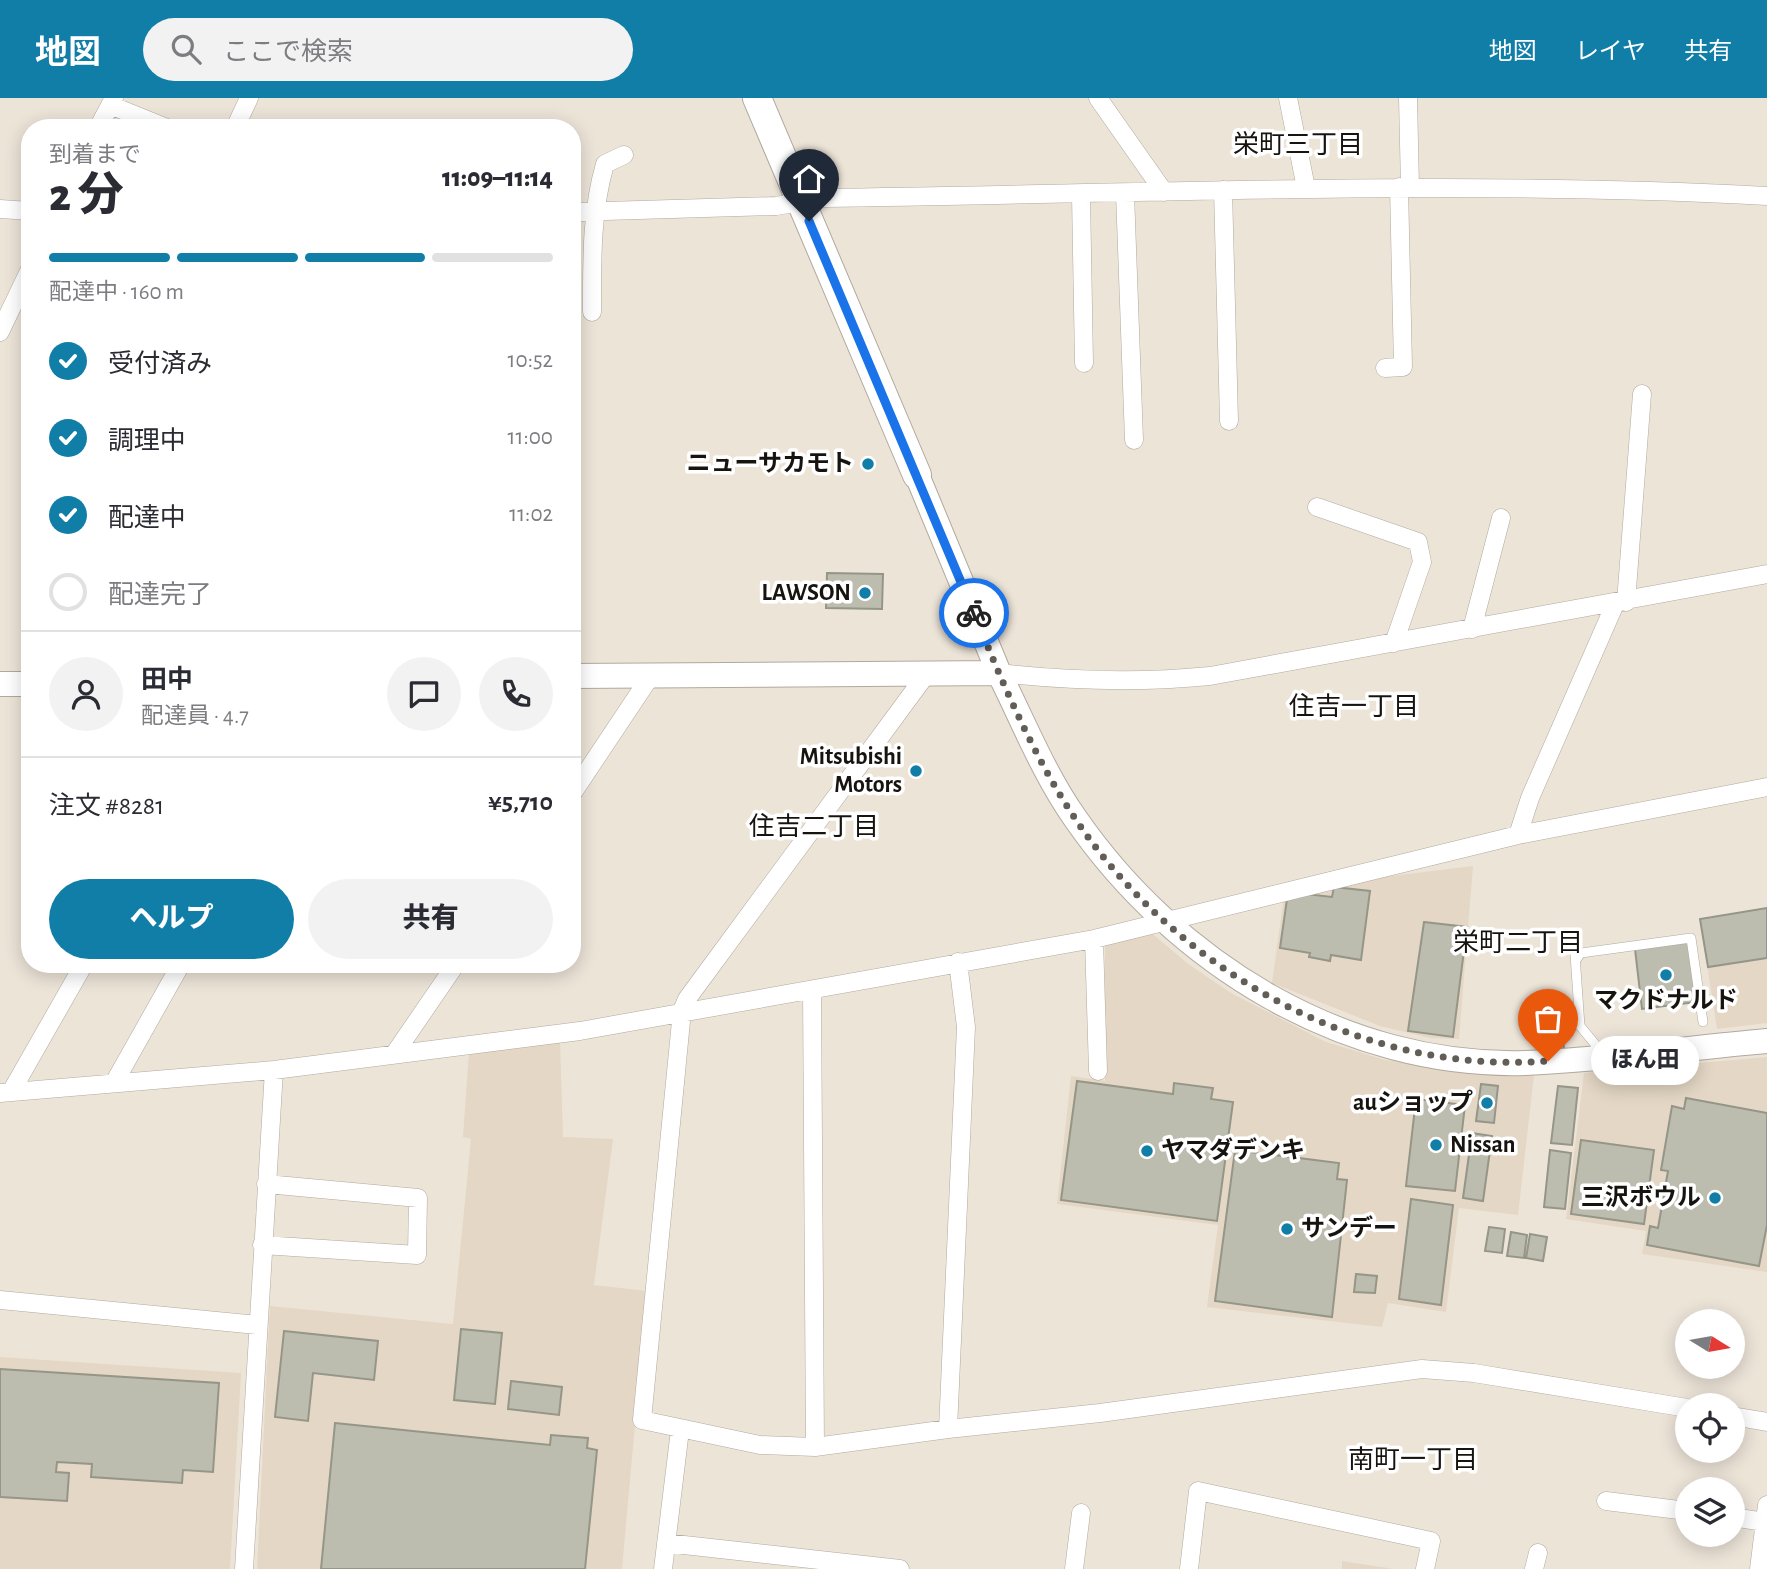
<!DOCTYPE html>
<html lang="ja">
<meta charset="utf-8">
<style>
body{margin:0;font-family:"Alegreya Sans","Noto Sans JP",sans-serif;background:#f2f2f3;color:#2b2b33;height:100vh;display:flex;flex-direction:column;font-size:26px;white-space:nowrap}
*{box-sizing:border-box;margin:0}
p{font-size:23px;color:#7c7c81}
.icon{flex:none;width:38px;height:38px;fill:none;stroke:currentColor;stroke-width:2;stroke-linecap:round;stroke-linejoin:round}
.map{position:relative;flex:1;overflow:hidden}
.side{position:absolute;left:21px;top:21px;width:560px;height:854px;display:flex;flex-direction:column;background:#fff;border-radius:28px;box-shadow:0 4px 18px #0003}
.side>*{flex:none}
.needle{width:46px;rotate:101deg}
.buttons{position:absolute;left:1675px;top:1211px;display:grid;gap:14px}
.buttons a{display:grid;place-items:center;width:70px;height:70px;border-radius:50%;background:#fff;box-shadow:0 4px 18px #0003;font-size:35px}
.pin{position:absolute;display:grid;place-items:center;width:60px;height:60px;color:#fff;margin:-72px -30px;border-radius:50% 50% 50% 0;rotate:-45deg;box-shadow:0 0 7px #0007}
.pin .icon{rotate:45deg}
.courier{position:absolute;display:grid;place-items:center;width:70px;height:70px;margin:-35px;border:5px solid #1a73e8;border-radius:50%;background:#fff;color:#222;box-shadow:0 2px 9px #0007}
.bubble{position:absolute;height:49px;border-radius:24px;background:#fff;box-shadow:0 4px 18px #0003;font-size:23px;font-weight:800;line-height:49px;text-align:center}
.summary em{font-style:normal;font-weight:800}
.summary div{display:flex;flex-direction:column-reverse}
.summary{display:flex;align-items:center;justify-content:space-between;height:119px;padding:0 28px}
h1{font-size:46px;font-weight:800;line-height:52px}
.bar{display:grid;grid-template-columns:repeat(4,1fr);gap:10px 7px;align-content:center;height:84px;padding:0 28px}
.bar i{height:9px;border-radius:5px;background:#e1e1e2}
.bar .active{background:#107ea7}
.bar p{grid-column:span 4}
.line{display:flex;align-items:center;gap:18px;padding:0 28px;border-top:2px solid #e1e1e2}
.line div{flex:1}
.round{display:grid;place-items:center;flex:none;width:74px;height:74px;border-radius:37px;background:#f2f2f3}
ol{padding:0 28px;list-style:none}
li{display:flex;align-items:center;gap:21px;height:77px}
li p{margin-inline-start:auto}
li .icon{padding:7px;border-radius:50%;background:#107ea7;color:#fff;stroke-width:4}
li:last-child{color:#7c7c81}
li i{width:38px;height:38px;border:4px solid #e1e1e2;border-radius:50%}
.cta{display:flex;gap:14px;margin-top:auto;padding:14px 28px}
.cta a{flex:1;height:80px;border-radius:42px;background:#107ea7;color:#fff;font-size:28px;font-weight:800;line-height:80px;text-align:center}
.cta a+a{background:#f2f2f3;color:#2b2b33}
header{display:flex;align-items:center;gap:42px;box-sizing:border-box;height:98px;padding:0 35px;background:#107ea7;color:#fff}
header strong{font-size:33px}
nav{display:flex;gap:38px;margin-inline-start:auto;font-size:24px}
.search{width:490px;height:63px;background:#f2f2f3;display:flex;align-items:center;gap:18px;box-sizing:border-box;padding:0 24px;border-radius:38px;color:#7c7c81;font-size:26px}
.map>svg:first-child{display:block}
.built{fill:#e4d7c5}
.building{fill:#bcbcaf;stroke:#959588;stroke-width:2}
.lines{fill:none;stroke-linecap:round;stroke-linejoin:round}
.lane-casing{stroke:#b1a99e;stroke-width:10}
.street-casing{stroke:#b1a99e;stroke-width:19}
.secondary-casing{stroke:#b1a99e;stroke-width:26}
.primary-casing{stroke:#b1a99e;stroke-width:30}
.lane{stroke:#fff;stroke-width:9}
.street{stroke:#fff;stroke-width:18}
.secondary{stroke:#fff;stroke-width:24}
.primary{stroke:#fff;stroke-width:28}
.done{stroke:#625d56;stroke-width:7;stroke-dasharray:0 12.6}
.route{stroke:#1a73e8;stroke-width:9}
.poi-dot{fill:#107ea7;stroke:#fff;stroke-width:2.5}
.labels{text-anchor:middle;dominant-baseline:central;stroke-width:7;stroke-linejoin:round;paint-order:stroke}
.poi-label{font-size:24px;font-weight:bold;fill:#171410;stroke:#fff;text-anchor:end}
.neighbourhood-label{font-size:26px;fill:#171410;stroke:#fff}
</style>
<header>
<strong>地図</strong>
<div class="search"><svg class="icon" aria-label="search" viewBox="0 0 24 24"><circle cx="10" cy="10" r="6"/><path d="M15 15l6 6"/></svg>ここで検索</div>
<nav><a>地図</a><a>レイヤ</a><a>共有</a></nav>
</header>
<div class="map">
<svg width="1767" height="1471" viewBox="0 0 1767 1471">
<rect width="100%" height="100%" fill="#ede4d8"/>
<path class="built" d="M1473 768 1459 941 1430 940 1380 928 1272 885 1285 791Z
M1767 810V925L1717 931 1700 821Z
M1148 832 1187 865 1231 895 1326 944 1385 962 1507 977H1534L1518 1117 1459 1110 1446 1214 1388 1205 1382 1229 1207 1209 1218 1127 1057 1106 1071 978 1105 983V840Z
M560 942 563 1039 613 1041 594 1187 647 1193 622 1471H257L270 1208 453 1226 471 1041 463 1039 469 953Z
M1767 959V1174L1642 1156 1646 1133 1566 1121 1584 975Z
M0 1259 241 1275 230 1471H0Z
M1342 1463 1394 1471H1342Z"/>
<path class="building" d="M827 475 883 476 882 511 826 510Z
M1334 789 1370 793 1361 862 1331 857 1330 863 1309 859 1310 855 1280 850 1288 794 1332 799Z
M1767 810V860L1708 869 1700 821Z
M1424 824 1467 829 1453 939 1408 933Z
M1688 843 1697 904 1642 911 1635 851Z
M1562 930 1564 951 1538 952 1537 932Z
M1077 983 1173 996 1174 985 1213 990 1211 1001 1233 1004 1217 1123 1061 1102Z
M1481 986 1498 988 1494 1025 1476 1023Z
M1558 988 1578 990 1572 1047 1551 1045Z
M1686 1000 1767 1015V1127L1759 1168 1647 1147 1650 1128 1658 1130 1668 1073 1661 1072 1672 1008 1684 1011Z
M1416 1001 1465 1007 1455 1093 1406 1088Z
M1472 1035 1492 1038 1483 1103 1463 1100Z
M1581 1042 1654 1052 1644 1126 1571 1116Z
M1235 1052 1339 1065 1337 1081 1347 1082 1332 1219 1215 1203Z
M1550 1052 1571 1055 1565 1111 1544 1109Z
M1411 1101 1453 1107 1441 1207 1399 1201Z
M1489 1129 1505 1131 1502 1155 1485 1153Z
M1511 1134 1527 1137 1524 1160 1507 1158Z
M1530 1136 1547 1139 1543 1163 1526 1160Z
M1356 1176 1377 1178 1375 1195 1354 1194Z
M461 1231 502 1235 495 1306 454 1302Z
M284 1233 378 1243 374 1282 313 1275 308 1323 275 1319Z
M0 1271 219 1285 213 1374 183 1372 182 1385 91 1379 92 1366 57 1364 56 1374 69 1375 67 1403 0 1399Z
M511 1283 562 1289 559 1317 508 1311Z
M335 1325 550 1347 551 1337 588 1340 587 1350 597 1352 585 1471H321Z"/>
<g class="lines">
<defs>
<path id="lane" d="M1575 857 1580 928 1595 946 1596 957
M1576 862 1581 855 1691 840 1703 924"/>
<path id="street" d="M1098 0 1164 94
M1288 0 1306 90
M1408 0 1410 89
M110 7 167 30
M98 30 114 0
M235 30 249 0
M1223 92 1229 323
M1125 95 1134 342
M1081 97 1084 265
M0 111 30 113
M572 114 776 108 824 100C1138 96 1453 81 1767 98
M592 214C592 165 591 114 605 66L624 57
M0 234 30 171
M1385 270 1403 269 1399 89
M1317 409 1418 444 1422 464 1394 545
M1626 504 1642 296
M1472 531 1501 420
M928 574 687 901 682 913 642 1322 760 1347 815 1349 948 1331 1100 1315 1422 1271 1474 1275 1687 1310
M999 575C1069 583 1139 585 1210 578L1767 476
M572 696 652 576
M1518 737 1530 700 1615 506
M1094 841 1098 973
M812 892 815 1349
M395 955 456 866
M114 985 181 866
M11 994 84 866
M0 995 274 972 580 933 1094 841 1518 737 1767 689
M262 1147 417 1157 418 1100 266 1086
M0 1202 257 1227
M1732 1318 1767 1324
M948 1331 966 929 958 864
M1606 1403 1687 1413
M1732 1419 1765 1424
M666 1445 900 1471
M244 1471 274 972
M663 1471 680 1332
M1074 1471 1081 1415
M1189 1471 1198 1393 1431 1443 1425 1471
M1534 1471 1538 1455
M1759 1471 1767 1407"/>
<path id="secondary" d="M917 377 999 575
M572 578 999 575C1023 623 1044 676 1075 720 1175 865 1345 970 1525 965 1606 962 1687 950 1767 943
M0 586H30"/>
<path id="primary" d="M757 0 917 377"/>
</defs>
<use href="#lane" class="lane-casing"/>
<use href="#street" class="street-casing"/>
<use href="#secondary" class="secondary-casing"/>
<use href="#primary" class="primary-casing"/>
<use href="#lane" class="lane"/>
<use href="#street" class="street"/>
<use href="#secondary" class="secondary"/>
<use href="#primary" class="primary"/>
</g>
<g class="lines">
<path class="done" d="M974 515C1002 584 1033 657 1074 719 1176 872 1361 978 1548 963"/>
<path class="route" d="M809 123 974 515"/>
</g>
<g class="poi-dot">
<circle cx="868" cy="366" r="7"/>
<circle cx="865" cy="495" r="7"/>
<circle cx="916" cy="673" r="7"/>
<circle cx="1666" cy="877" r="7"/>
<circle cx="1487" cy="1005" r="7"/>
<circle cx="1436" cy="1047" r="7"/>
<circle cx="1147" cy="1053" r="7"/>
<circle cx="1715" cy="1100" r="7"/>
<circle cx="1287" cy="1131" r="7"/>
</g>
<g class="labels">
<g class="poi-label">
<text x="854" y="366">ニューサカモト</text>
<text x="851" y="495">LAWSON</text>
<text x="902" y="659">Mitsubishi<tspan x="902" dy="28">Motors</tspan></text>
<text x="1666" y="903" text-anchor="middle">マクドナルド</text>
<text x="1473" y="1005">auショップ</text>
<text x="1450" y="1047" text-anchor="start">Nissan</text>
<text x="1161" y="1053" text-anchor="start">ヤマダデンキ</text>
<text x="1701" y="1100">三沢ボウル</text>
<text x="1301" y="1131" text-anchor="start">サンデー</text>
</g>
<g class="neighbourhood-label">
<text x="1298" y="47">栄町三丁目</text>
<text x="1354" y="609">住吉一丁目</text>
<text x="814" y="729">住吉二丁目</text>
<text x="1518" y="845">栄町二丁目</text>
<text x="1413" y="1362">南町一丁目</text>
</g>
</g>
</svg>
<div class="buttons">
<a><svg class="needle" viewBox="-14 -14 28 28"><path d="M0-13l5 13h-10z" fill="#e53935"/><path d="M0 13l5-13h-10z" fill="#7c7c81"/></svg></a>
<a><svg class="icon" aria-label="locate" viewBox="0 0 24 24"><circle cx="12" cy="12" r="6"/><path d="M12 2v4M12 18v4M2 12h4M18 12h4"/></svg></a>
<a><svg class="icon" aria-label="layers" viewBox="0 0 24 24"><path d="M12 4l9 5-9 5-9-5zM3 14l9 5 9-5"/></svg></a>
</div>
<div class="pin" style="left:1548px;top:963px;background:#ea580c"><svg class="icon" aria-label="bag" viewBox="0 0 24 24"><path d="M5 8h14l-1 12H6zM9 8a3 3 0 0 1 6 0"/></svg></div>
<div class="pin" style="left:809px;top:123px;background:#1f2937"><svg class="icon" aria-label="home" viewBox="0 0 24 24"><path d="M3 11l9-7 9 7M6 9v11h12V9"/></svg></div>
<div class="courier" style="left:974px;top:515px"><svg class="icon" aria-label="bike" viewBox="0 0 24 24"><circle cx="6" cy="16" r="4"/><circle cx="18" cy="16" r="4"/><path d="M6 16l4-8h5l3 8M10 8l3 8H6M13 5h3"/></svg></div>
<div class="bubble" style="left:1591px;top:938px;width:108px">ほん田</div>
<section class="side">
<div class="summary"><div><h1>2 分</h1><p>到着まで</p></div><em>11:09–11:14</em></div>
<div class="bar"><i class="active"></i><i class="active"></i><i class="active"></i><i></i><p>配達中 · 160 m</p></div>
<ol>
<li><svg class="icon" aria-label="check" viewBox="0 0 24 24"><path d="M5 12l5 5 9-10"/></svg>受付済み<p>10:52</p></li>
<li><svg class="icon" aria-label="check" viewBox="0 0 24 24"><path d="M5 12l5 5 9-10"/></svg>調理中<p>11:00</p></li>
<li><svg class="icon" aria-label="check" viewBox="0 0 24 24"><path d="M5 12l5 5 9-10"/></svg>配達中<p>11:02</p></li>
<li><i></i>配達完了</li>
</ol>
<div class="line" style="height:126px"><a class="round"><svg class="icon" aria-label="person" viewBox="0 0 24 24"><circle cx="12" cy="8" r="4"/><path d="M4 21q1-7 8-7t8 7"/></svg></a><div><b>田中</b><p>配達員 · 4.7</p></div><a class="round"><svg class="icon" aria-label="chat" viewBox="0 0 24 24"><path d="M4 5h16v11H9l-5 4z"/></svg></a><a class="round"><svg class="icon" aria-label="phone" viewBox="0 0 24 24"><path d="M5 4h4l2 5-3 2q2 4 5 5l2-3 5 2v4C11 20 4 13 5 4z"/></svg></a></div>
<div class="line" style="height:91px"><div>注文 #8281</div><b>¥5,710</b></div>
<div class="cta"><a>ヘルプ</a><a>共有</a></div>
</section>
</div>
